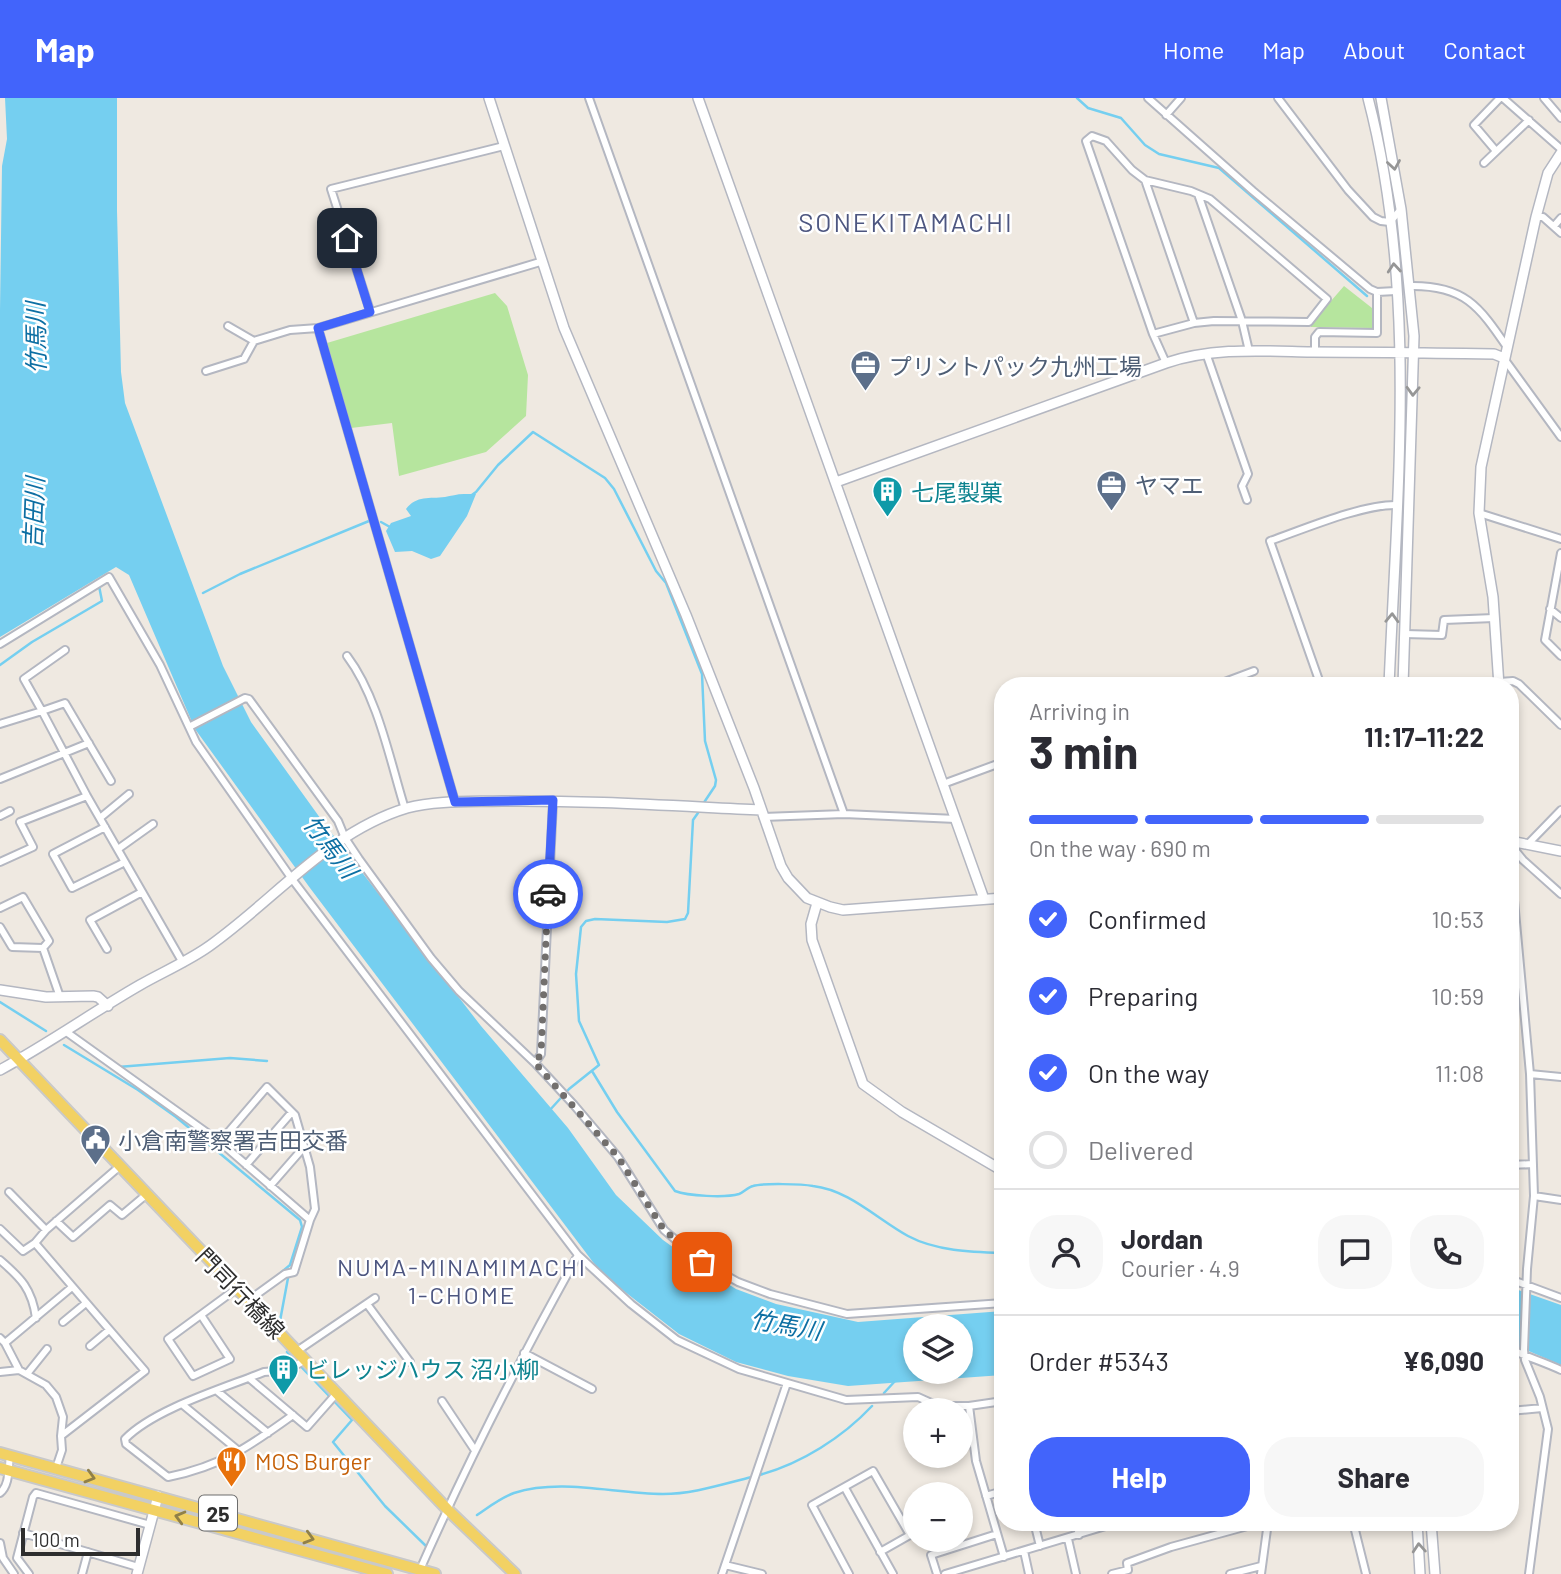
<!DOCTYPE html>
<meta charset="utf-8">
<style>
body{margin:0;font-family:Barlow,"Noto Sans JP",sans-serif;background:#f7f7f7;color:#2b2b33;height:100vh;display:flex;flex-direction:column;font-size:26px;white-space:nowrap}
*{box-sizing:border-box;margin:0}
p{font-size:23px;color:#7c7c81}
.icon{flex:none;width:38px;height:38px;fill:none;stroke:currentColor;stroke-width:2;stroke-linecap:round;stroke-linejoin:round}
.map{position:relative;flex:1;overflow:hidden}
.drawer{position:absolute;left:994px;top:579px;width:525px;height:854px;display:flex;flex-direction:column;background:#fff;border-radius:28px;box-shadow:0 4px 10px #0003}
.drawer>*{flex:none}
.controls{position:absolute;left:903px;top:1216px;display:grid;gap:14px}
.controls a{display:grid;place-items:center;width:70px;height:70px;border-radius:50%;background:#fff;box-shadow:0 4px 10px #0003;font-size:35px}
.scale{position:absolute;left:21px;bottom:18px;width:119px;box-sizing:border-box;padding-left:7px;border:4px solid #2e2e2e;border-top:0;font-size:19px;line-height:24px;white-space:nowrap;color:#2e2e2e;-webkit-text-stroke:5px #fff;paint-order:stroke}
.pin{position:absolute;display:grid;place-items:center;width:60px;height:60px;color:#fff;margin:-30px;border-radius:14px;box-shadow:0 4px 10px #0006}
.courier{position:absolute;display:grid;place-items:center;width:70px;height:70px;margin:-35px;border:5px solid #4264fb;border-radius:50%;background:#fff;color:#222;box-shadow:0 2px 9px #0007}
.head em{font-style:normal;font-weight:700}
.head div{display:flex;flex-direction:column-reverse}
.head{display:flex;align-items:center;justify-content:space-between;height:119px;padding:0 35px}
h1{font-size:46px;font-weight:700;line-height:52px}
.bar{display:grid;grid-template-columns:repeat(4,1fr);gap:10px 7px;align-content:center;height:84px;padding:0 35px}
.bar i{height:9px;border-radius:5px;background:#e1e1e2}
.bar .on{background:#4264fb}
.bar p{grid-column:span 4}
.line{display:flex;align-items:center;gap:18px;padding:0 35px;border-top:2px solid #e1e1e2}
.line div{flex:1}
.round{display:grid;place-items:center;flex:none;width:74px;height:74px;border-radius:28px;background:#f7f7f7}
ol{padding:0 35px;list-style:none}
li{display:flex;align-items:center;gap:21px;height:77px}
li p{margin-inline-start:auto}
li .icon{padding:7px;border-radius:50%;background:#4264fb;color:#fff;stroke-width:4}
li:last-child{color:#7c7c81}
li i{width:38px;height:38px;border:4px solid #e1e1e2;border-radius:50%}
.primary-button{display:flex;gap:14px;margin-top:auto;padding:14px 35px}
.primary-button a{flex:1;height:80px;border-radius:28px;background:#4264fb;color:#fff;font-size:28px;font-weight:700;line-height:80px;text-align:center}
.primary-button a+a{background:#f7f7f7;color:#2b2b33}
header{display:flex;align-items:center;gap:42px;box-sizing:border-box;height:98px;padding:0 35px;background:#4264fb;color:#fff}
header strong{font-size:33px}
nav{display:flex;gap:38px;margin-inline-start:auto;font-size:24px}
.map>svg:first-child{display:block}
.green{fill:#b6e59e}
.water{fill:#75cff0;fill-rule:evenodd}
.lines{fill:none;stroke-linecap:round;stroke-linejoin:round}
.stream{stroke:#75cff0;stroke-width:2.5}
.street-casing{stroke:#b4b7c1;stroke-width:10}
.secondary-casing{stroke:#b4b7c1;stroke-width:12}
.primary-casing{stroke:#c9c9c9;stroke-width:14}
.street{stroke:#fff;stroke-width:6}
.secondary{stroke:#fff;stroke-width:9}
.primary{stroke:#f2d163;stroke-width:10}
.oneway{stroke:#969696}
.oneway2{stroke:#908048}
.done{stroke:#726f6d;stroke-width:7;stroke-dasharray:0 12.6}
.route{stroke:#4264fb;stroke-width:9}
.labels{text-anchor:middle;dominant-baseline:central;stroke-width:5;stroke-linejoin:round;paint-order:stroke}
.shield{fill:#fff;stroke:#6d6d6d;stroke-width:2}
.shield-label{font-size:21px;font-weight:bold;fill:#2e2e2e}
.service-label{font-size:23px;fill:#4e5e75;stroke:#fff;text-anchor:start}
.culture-label{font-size:23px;fill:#0d838f;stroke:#fff;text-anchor:start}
.street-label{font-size:23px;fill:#2e2e2e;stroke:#fff}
.food-label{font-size:23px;fill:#c56008;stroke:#fff;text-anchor:start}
.water-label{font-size:24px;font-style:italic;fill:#0d6fa3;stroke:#fff}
.neighbourhood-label{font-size:24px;letter-spacing:2px;fill:#4d5680;stroke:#fff}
.quarter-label{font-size:26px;letter-spacing:2px;fill:#4d5680;stroke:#fff}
</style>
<header>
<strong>Map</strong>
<nav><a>Home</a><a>Map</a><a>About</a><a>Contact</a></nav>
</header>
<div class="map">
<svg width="1561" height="1476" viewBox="0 0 1561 1476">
<rect width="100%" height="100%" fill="#efe9e1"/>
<path class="green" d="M1344 188 1372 210 1373 230 1311 229V226Z
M495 195 507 208 528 277 526 318 486 354 399 378 392 325 351 330 327 245Z"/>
<path class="water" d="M5 0H117V113L121 274 125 305 223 568 251 624 323 724 481 928 568 1030 616 1097 663 1142 702 1170 736 1191 776 1206 858 1224 1003 1213V1277L848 1288 788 1278 736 1264 679 1236 602 1176 310 790 195 631 129 477 116 469 0 539V213L2 68 7 41ZM915 1228H961V1274H915Z
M464 396H476L467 418 440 458 431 461 412 453 395 454 386 433 391 425 411 418 406 411C417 397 429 401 445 399 451 398 457 396 464 396Z
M1510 1189 1561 1207V1267L1510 1245Z"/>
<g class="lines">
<path class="stream" d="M1077 0 1088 10 1121 20 1145 47 1159 56 1219 70 1367 198
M469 399 476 394 498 367 533 334 605 380 614 391 656 473 666 485 702 576 705 643 716 682 715 688 703 706
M381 424 390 429
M203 495 240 476 369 423
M0 567 32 544 102 503 99 488
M0 904 46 933
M64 947 138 992 176 1019 300 1122 302 1129 290 1167 271 1183
M118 969 230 960 267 963
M592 973 617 1014 675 1093C688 1098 725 1100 739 1096 744 1094 748 1089 753 1088 763 1085 802 1086 813 1088 849 1092 877 1121 908 1138 936 1153 971 1154 1003 1155
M549 1013 569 991 599 967 579 923 576 876 581 829 586 823 595 821 667 824 685 821 688 815 693 722 700 712
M280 1223 288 1180
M287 1254 352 1322 333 1344 385 1408 427 1449
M884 1295 896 1282
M759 1377C801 1366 843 1339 872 1308
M477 1417C489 1409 500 1400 514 1395 562 1380 614 1396 663 1396 693 1396 723 1386 752 1379"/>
<defs>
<path id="street" d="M589 0 844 716
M1148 0 1253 93 1370 191 1377 194 1396 193
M1278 0 1348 92 1373 119 1381 123 1390 124 1401 111
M1503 0 1561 51
M1544 0 1561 20
M1166 17 1181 0
M1496 53 1474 27 1500 0
M1484 65 1529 22
M1145 82 1194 225
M1198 96 1242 223 1249 253
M1536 119H1543L1561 135
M1554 128 1561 120
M1410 188C1464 187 1479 208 1507 249
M370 213 331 91 504 48
M228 228 254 243 290 232 318 230 540 164
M318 230 455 704
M1153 236 1194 225 1214 223 1309 224 1327 201 1210 101 1191 93 1145 82 1132 72 1106 43 1092 38 1086 43 1153 236 1166 265
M1315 254V239L1319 234 1377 235V194
M1206 255 1248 376 1242 388 1247 402
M1505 262 1561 339
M206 273 244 261 254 243
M1479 415 1561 441
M1561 455 1545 542 1561 558
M1550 511 1561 520
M1405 536 1442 537 1444 522 1494 520
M0 546 109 479 160 567 196 644 292 781 578 1157 631 1206 677 1242 739 1271 846 1302 918 1299 938 1308H969L1003 1303
M347 558C378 599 390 663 405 711
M1499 584 1513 583 1519 586 1561 627
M1214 588 1254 573
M1321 588 1270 443C1304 431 1365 405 1399 407
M0 626 42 613 24 581 65 552
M189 629 245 600 249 601 338 723 345 740 359 761 431 860 459 893 535 965 574 1007 618 1059 664 1132 702 1164 738 1184 770 1196 847 1216 1003 1205
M0 681 89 645
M111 683 65 605 42 613 87 698 183 865
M943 686 1003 664
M0 718 10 713
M763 719 844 716 956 721
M100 720 129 696
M105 729 53 756 72 790 125 764
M1510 746 1523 762 1561 796
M1527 747 1561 712
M118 751 153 726
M1510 759 1530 976 1534 1098 1527 1171 1524 1252 1525 1262 1540 1299 1548 1331 1529 1476
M0 764 33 749 20 724 87 698
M0 810 23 799 49 843 43 850 60 899
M0 829 12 849 43 850
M107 851 90 822 142 794
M65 933 220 1044 310 1122 294 1174 285 1176 249 1202
M535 965 541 956 553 703
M1530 976 1561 979
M220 1044 267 989 295 1017 310 1069 315 1111 310 1122
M246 1067 292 1014
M1510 1067 1533 1066
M270 1088 304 1049
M9 1094 46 1132
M1534 1098 1561 1102
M56 1123 73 1139 110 1107 122 1117 147 1096
M0 1131 23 1153 35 1145
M0 1162C21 1180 32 1191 36 1220
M1510 1181 1561 1200
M367 1206 410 1264
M201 1217 230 1261 193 1278 168 1241 236 1191
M63 1224 86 1205
M0 1240 5 1245 72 1189
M5 1245 19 1272 46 1287 56 1299 63 1319 61 1338
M90 1248 109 1232
M1510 1251C1527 1259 1544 1264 1561 1272
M297 1253 375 1200
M524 1255 592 1291
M0 1274 19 1272
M27 1276 47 1251
M249 1280 307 1329 337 1295
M217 1293 268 1335
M442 1303 474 1351
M183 1307 240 1354
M969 1308 976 1363 1004 1459
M1510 1313 1542 1310
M293 1317C250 1348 222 1368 168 1379L126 1346 125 1341C154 1311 224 1290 264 1274 280 1273 292 1271 305 1262
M56 1370 62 1352 61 1338 145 1273 35 1145 46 1132 120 1068
M845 1390 893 1476
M0 1395C10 1387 8 1370 10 1358
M986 1398 1003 1393
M1034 1424 1040 1448
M1076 1424 1079 1437
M1353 1424 1366 1476
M23 1435 138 1469
M1068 1441 1076 1476
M0 1445 3 1460 14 1476
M1024 1453 1029 1476
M725 1467 762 1476
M419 1474C467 1365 520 1261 578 1157
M29 1476 17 1460 33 1399 36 1395 150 1427
M82 1476 88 1454
M722 1476 787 1285
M849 1476 812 1407 873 1373 910 1437 880 1454
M937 1476 931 1457 997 1436
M945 1476 1119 1424
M1112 1476 1128 1472 1127 1465 1171 1449 1262 1424
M1230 1476 1261 1468
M1261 1476 1268 1424"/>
<path id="secondary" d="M489 0 564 230 686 517 754 690 781 768 788 780 807 800 830 809 843 812 1003 800
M698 0 984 801
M1368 0C1418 191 1397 393 1389 588
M1381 0 1401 111 1414 238 1403 588
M836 384 1166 265C1214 249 1262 253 1311 254 1372 254 1433 255 1494 256L1504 260
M1499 588 1493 499 1479 415 1481 369 1536 119 1548 75 1561 55
M1510 743 1561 753
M817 805 811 826 812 842 863 986 902 1014 1003 1073
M0 892 46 899 93 898 98 899 108 908
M0 972C48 946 93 914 140 887 161 875 184 865 205 851 272 805 327 734 407 710 437 702 472 704 502 703 588 702 675 708 761 712
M1417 1424 1420 1476
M1431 1424 1435 1476
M137 1476 158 1398"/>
<path id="primary" d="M0 942 448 1412 515 1476
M0 1355 435 1476
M0 1370 387 1476"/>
</defs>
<use href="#street" class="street-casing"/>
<use href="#secondary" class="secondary-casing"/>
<use href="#primary" class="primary-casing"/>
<use href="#street" class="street"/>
<use href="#secondary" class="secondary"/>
<use href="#primary" class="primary"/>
</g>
<defs><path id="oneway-chevron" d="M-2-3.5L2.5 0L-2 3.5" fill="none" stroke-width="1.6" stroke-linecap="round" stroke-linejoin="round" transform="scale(1.75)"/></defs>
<g class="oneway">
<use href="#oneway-chevron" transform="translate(1394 67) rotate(81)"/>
<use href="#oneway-chevron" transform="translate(1394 170) rotate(-95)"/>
<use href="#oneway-chevron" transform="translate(1413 293) rotate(92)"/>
<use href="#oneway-chevron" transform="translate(1392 520) rotate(-88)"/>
<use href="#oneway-chevron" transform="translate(1419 1450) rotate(-94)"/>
</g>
<g class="oneway2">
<use href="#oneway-chevron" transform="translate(90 1379) rotate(16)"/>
<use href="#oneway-chevron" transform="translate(180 1419) rotate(-165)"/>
<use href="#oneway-chevron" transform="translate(309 1440) rotate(16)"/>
</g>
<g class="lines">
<path class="done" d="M548 796 541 956 535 965 618 1059 664 1132 702 1164"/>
<path class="route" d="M347 140 370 214 318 230 455 704 553 702 548 796"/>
</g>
<defs>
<symbol id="office-pin" viewBox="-11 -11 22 30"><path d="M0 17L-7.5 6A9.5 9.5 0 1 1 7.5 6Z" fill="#5c6f8a" stroke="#fff"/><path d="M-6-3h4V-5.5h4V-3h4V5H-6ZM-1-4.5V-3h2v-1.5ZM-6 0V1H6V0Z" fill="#fff"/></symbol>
<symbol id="building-pin" viewBox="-11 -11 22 30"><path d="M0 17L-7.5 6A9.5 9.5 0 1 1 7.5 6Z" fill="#0f9aa8" stroke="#fff"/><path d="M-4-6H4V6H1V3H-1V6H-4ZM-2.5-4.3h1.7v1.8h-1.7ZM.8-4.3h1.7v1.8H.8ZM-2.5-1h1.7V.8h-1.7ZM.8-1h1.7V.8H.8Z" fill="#fff"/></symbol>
<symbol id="civic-pin" viewBox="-11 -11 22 30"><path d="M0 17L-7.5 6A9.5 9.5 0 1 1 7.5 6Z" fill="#5c6f8a" stroke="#fff"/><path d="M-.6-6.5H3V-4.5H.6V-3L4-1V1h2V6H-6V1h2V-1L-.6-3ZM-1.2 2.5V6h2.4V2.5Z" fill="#fff"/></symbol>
<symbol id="restaurant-pin" viewBox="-11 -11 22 30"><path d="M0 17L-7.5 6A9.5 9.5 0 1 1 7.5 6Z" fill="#e8710a" stroke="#fff"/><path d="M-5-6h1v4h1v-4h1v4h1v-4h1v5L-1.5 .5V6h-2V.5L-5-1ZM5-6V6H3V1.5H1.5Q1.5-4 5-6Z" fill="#fff"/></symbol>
</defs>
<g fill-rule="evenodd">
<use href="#office-pin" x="848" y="250" width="35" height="47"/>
<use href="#office-pin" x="1094" y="370" width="35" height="47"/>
<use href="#building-pin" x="870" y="376" width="35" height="47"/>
<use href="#civic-pin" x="78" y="1024" width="35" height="47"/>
<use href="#building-pin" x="266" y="1254" width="35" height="47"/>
<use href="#restaurant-pin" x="214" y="1346" width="35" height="47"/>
</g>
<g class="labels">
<rect class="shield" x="199" y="1397.5" width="38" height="35" rx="5"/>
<g class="shield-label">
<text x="218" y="1415">25</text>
</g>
<g class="service-label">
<text x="889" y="268">プリントパック九州工場</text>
<text x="1135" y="387">ヤマエ</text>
<text x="118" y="1042">小倉南警察署吉田交番</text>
</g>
<g class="culture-label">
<text x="911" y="394">七尾製菓</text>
<text x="306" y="1271">ビレッジハウス 沼小柳</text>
</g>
<g class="street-label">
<text transform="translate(241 1195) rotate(46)">門司行橋線</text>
</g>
<g class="food-label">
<text x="255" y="1363">MOS Burger</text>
</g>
<g class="water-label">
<text transform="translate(35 240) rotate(-91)">竹馬川</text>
<text transform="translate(33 415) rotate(-88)">吉田川</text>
<text transform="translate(331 748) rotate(53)">竹馬川</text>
<text transform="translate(786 1226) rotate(10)">竹馬川</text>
</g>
<g class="neighbourhood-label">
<text x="462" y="1168">NUMA-MINAMIMACHI<tspan x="462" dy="28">1-CHOME</tspan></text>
</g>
<g class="quarter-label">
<text x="906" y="123">SONEKITAMACHI</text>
</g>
</g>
</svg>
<div class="controls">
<a><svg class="icon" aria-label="layers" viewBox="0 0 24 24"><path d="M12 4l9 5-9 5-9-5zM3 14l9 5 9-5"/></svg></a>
<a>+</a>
<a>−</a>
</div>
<div class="scale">100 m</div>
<div class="pin" style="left:702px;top:1164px;background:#ea580c"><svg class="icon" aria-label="bag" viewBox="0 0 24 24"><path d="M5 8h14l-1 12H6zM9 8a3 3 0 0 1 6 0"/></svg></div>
<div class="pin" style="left:347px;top:140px;background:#1f2937"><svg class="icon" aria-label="home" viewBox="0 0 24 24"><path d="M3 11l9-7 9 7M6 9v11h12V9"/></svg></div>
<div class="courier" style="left:548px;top:796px"><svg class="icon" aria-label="car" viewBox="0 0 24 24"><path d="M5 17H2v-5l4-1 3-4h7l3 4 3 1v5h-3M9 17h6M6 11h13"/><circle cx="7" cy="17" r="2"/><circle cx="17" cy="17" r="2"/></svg></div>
<section class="drawer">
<div class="head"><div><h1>3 min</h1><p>Arriving in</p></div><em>11:17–11:22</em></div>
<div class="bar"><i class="on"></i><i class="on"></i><i class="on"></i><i></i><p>On the way · 690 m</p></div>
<ol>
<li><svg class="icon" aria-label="check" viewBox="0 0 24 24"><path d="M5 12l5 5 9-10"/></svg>Confirmed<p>10:53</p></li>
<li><svg class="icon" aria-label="check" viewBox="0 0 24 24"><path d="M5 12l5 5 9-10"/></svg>Preparing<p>10:59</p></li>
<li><svg class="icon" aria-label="check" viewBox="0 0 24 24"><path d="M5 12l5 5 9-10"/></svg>On the way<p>11:08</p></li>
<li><i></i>Delivered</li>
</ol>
<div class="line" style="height:126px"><a class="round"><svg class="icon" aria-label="person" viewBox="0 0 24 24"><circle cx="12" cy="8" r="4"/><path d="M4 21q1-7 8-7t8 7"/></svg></a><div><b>Jordan</b><p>Courier · 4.9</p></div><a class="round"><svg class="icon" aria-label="chat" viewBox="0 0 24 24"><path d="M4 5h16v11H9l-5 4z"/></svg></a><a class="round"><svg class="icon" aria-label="phone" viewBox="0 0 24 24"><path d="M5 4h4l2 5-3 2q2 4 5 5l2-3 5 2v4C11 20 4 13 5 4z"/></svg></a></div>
<div class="line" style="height:91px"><div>Order #5343</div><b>¥6,090</b></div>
<div class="primary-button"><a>Help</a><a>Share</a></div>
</section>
</div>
